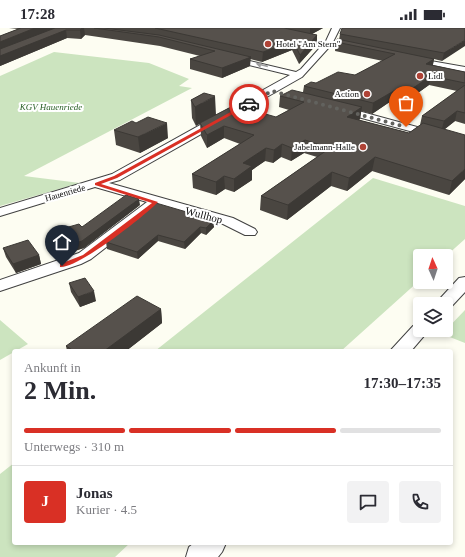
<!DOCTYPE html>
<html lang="de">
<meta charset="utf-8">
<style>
body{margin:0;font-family:Georgia,serif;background:#f2f2f3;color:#2b2b33;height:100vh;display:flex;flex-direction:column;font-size:15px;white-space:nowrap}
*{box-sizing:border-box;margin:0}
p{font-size:13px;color:#7c7c81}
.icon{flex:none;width:22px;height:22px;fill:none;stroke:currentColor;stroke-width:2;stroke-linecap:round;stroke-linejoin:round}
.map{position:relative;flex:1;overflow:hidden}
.sheet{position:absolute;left:12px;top:321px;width:441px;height:196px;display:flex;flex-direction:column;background:#fff;border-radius:4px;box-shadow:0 2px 6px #0003}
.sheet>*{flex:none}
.needle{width:26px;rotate:357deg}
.controls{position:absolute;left:413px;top:221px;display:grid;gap:8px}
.controls a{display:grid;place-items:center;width:40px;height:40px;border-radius:4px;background:#fff;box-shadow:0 2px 6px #0003;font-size:20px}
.pin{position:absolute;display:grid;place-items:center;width:34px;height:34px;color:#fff;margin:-41px -17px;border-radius:50% 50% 50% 0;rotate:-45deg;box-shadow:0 0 4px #0007}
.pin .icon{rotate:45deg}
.courier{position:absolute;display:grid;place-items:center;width:40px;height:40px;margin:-20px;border:3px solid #d93025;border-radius:50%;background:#fff;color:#222;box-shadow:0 1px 5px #0007}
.headline em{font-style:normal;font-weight:700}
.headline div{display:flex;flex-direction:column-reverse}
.headline{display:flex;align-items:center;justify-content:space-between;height:68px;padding:0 12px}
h1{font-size:26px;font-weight:700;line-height:30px}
.bar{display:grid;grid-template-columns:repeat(4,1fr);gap:6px 4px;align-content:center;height:48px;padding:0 12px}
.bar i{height:5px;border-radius:3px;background:#e1e1e2}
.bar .on{background:#d93025}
.bar p{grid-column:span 4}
.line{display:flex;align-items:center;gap:10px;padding:0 12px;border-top:1px solid #e1e1e2}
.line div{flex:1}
.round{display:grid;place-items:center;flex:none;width:42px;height:42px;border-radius:4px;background:#f2f2f3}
.status{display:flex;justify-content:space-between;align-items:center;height:28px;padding:0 20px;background:#fff;direction:ltr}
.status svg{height:11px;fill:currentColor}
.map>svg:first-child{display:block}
.green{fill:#cce4bf}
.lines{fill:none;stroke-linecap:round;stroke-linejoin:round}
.minor-casing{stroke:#414141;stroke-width:2}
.minor{fill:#fff;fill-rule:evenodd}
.wall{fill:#4a4641;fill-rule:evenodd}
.shaded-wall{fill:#3c3935}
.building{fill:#56514c;stroke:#3c3935}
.oneway{fill:#9f9f9f}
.route{fill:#d93025}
.done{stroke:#62625e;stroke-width:4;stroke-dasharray:0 7.2}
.poi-dot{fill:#af4336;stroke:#fff;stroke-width:1.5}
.labels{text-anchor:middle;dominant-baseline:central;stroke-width:4;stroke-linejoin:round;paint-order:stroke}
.far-poi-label{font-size:9px;fill:#0e0e0e;stroke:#fff;text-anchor:start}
.far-park-label{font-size:9px;font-style:italic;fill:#295f26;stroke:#fff}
.far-street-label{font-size:9px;fill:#0e0e0e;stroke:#fff}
.street-label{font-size:11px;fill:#0e0e0e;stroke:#fff}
</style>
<div class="status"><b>17:28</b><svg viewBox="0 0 49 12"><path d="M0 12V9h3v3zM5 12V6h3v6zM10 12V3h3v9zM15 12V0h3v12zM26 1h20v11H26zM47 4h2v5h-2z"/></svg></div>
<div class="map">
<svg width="465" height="529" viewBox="0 0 465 529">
<rect width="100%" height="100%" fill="#fdfdf2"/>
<path class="green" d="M54 24 149 35 189 51 179 58 192 60 24 148 80 155 0 178V48Z
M373 150 465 178V211L446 228H420V252L341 323H155Z
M465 282V315L442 306Z
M0 292 28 316 0 332Z
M14 435V515H130L115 529H0V446Z"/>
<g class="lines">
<defs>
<path id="minor" d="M332 0H340L332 16 302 49 120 152 109 155 233 190 255 201 257 204 255 207H245L223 196 159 178 91 231 81 236 0 263V252L79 225 147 174 95 159 0 188V180L112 146 290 47 225 31V27L296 44 301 41 326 13Z
M408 29 465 39V45L408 33Z
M340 78 465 112V118L336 83 335 81 336 79Z
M465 249V264L450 280 446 281V276H435L459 250Z
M420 296V302H429L411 323H390L413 298Z
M194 515H226L222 524 218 529H186L189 519Z"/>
</defs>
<use href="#minor" class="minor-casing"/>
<use href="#minor" class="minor"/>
</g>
<path class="wall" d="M9 0H323L312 6 317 7V16L299 36 292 22 262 34 250 31V38L222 50 190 41V31L200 28 160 18 85 7 81 11 67 10 0 38V8L18 1Z
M465 0 442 33 434 31 433 37 465 44V96L455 93 445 101 465 151 449 167 372 143 347 163 331 158 287 192 260 182 261 168 317 129 304 125 291 133 281 129 273 135 265 133 252 142V152L234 164 225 161 216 167 193 160 192 146 240 116 224 110 207 120 201 108 200 95 276 89 289 82 279 79 280 68 303 64 304 58 355 47 383 33 335 23 336 14 339 12 340 6ZM429 57 457 63 422 88 420 97 409 105 359 92 360 91 361 83 372 86 397 69 408 72Z
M204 65 196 98 192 90 191 72Z
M114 102 168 110 140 125 116 117Z
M140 177 84 220 71 224 60 209 58 202 82 199Z
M214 192V199L206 207 201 205 185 221 158 213 138 231 107 221 106 214Z
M3 220 39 227 41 236 16 245 6 229Z
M69 255 96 273 80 279 71 264Z
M161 281 162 295 126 323H67L66 318Z"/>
<path class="shaded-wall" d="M35 0H57L0 23V14Z
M82 0H84L85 7 81 11 80 2Z
M310 0H323L310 7Z
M66 2 67 10 0 38V28Z
M317 7V16L299 36 300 27Z
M465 12V18L442 33 444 25Z
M293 13 292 22 262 34 263 24Z
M251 29 250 38 222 50V40Z
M434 31 432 40 426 36Z
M431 48 429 57 408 72 410 62Z
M399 60 397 69 372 86 373 75Z
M215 68 216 87 196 98 195 79Z
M362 79 360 91 345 101 347 89Z
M457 83 455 93 441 104 444 93Z
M167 95 168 110 140 125 138 109Z
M224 98V110L207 120V107Z
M305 112 304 125 291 133 292 120Z
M282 116 281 129 273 135 274 122Z
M266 120 265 133 252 142V152L234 164V151L243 135Z
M375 129 372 143 347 163 349 150Z
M465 141V151L449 167 452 153Z
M332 144 331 158 287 192 288 177Z
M224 148 225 161 216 167V154Z
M139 171 140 177 84 220 71 224 69 217Z
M214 192V199L206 207V200Z
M200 199 201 205 185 221 184 214Z
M158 207V213L138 231 137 224Z
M39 227 41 236 16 245 13 236Z
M94 263 96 273 80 279 78 269Z
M161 281 162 295 126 323H104Z"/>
<path class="building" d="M21 0H35L0 14V8Z
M55 0H82L80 2H66L0 28V21Z
M94 0H104L159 7 251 29 222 40 190 31 215 23 159 9Z
M155 0H284L317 7 300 27 293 13 263 24Z
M342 0H465V12L444 25 340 6Z
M337 11 434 31 426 36 465 44V55L431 48 410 62 399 60 373 75 304 58 311 54 316 55 338 44 355 47 395 26 336 14Z
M465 57V85L457 83 444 93 422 88Z
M292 62 362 79 347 89 409 105 423 95 465 107V141L452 153 375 129 349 150 332 144 288 177 261 168 330 120 305 112 292 120 282 116 274 122 266 120 243 135 252 138 234 151 224 148 216 154 192 146 254 107 224 98 207 107 200 95 231 79H241L276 89 304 74 280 68Z
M204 65 215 68 195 79 191 72Z
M148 89 167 95 138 109 114 102 132 93 136 95Z
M126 167 139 171 82 213 69 217 58 202 79 196 82 199Z
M156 175 214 192 206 200 200 199 184 214 158 207 137 224 106 214Z
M28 212 39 227 13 236 3 220Z
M85 250 94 263 78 269 69 255Z
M137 268 161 281 104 323H74L66 318Z"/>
<defs><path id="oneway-solid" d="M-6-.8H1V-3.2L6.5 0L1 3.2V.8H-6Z"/></defs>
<use class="oneway" href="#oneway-solid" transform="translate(262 37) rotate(-167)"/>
<path class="route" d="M247 75 251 76 117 150 101 156 158 174C145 188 77 241 60 239V236L83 227 152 175 95 157V155L114 148Z"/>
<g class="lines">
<path class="done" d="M249 76 272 63 406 99"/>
</g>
<g class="poi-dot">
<circle cx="268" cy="16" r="4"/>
<circle cx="420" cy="48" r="4"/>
<circle cx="367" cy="66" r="4"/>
<circle cx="363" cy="119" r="4"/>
</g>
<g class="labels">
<g class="far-poi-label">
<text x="276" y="16">Hotel "Am Stern"</text>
<text x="428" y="48">Lidl</text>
<text x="359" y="66" text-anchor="end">Action</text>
<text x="355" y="119" text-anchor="end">Jabelmann-Halle</text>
</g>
<g class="far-park-label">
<text x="51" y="79">KGV Hauenriede</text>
</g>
<g class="far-street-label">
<text transform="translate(65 165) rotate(-16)">Hauenriede</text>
</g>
<g class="street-label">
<text transform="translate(204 187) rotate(15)">Wullhop</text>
</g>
</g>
</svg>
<div class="controls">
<a><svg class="needle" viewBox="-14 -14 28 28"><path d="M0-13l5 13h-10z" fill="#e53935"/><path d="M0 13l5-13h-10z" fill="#7c7c81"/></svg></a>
<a><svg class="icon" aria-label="layers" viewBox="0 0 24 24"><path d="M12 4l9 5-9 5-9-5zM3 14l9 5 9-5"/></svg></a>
</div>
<div class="pin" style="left:406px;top:99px;background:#ea580c"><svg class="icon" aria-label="bag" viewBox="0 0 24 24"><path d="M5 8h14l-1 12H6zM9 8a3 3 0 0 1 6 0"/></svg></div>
<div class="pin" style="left:62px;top:238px;background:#1f2937"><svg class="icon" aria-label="home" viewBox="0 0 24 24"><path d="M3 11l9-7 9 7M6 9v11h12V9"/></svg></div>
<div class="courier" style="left:249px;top:76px"><svg class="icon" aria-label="car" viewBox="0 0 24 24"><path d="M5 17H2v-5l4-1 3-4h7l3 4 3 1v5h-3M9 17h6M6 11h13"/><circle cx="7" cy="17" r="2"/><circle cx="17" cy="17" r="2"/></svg></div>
<section class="sheet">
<div class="headline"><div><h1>2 Min.</h1><p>Ankunft in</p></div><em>17:30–17:35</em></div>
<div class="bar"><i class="on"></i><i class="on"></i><i class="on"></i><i></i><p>Unterwegs · 310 m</p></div>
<div class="line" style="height:72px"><b class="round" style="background:#d93025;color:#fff">J</b><div><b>Jonas</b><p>Kurier · 4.5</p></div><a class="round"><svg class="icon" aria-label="chat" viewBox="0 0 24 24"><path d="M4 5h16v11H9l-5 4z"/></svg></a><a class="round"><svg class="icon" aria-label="phone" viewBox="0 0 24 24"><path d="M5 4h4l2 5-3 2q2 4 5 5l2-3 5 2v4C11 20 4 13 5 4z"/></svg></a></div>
</section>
</div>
